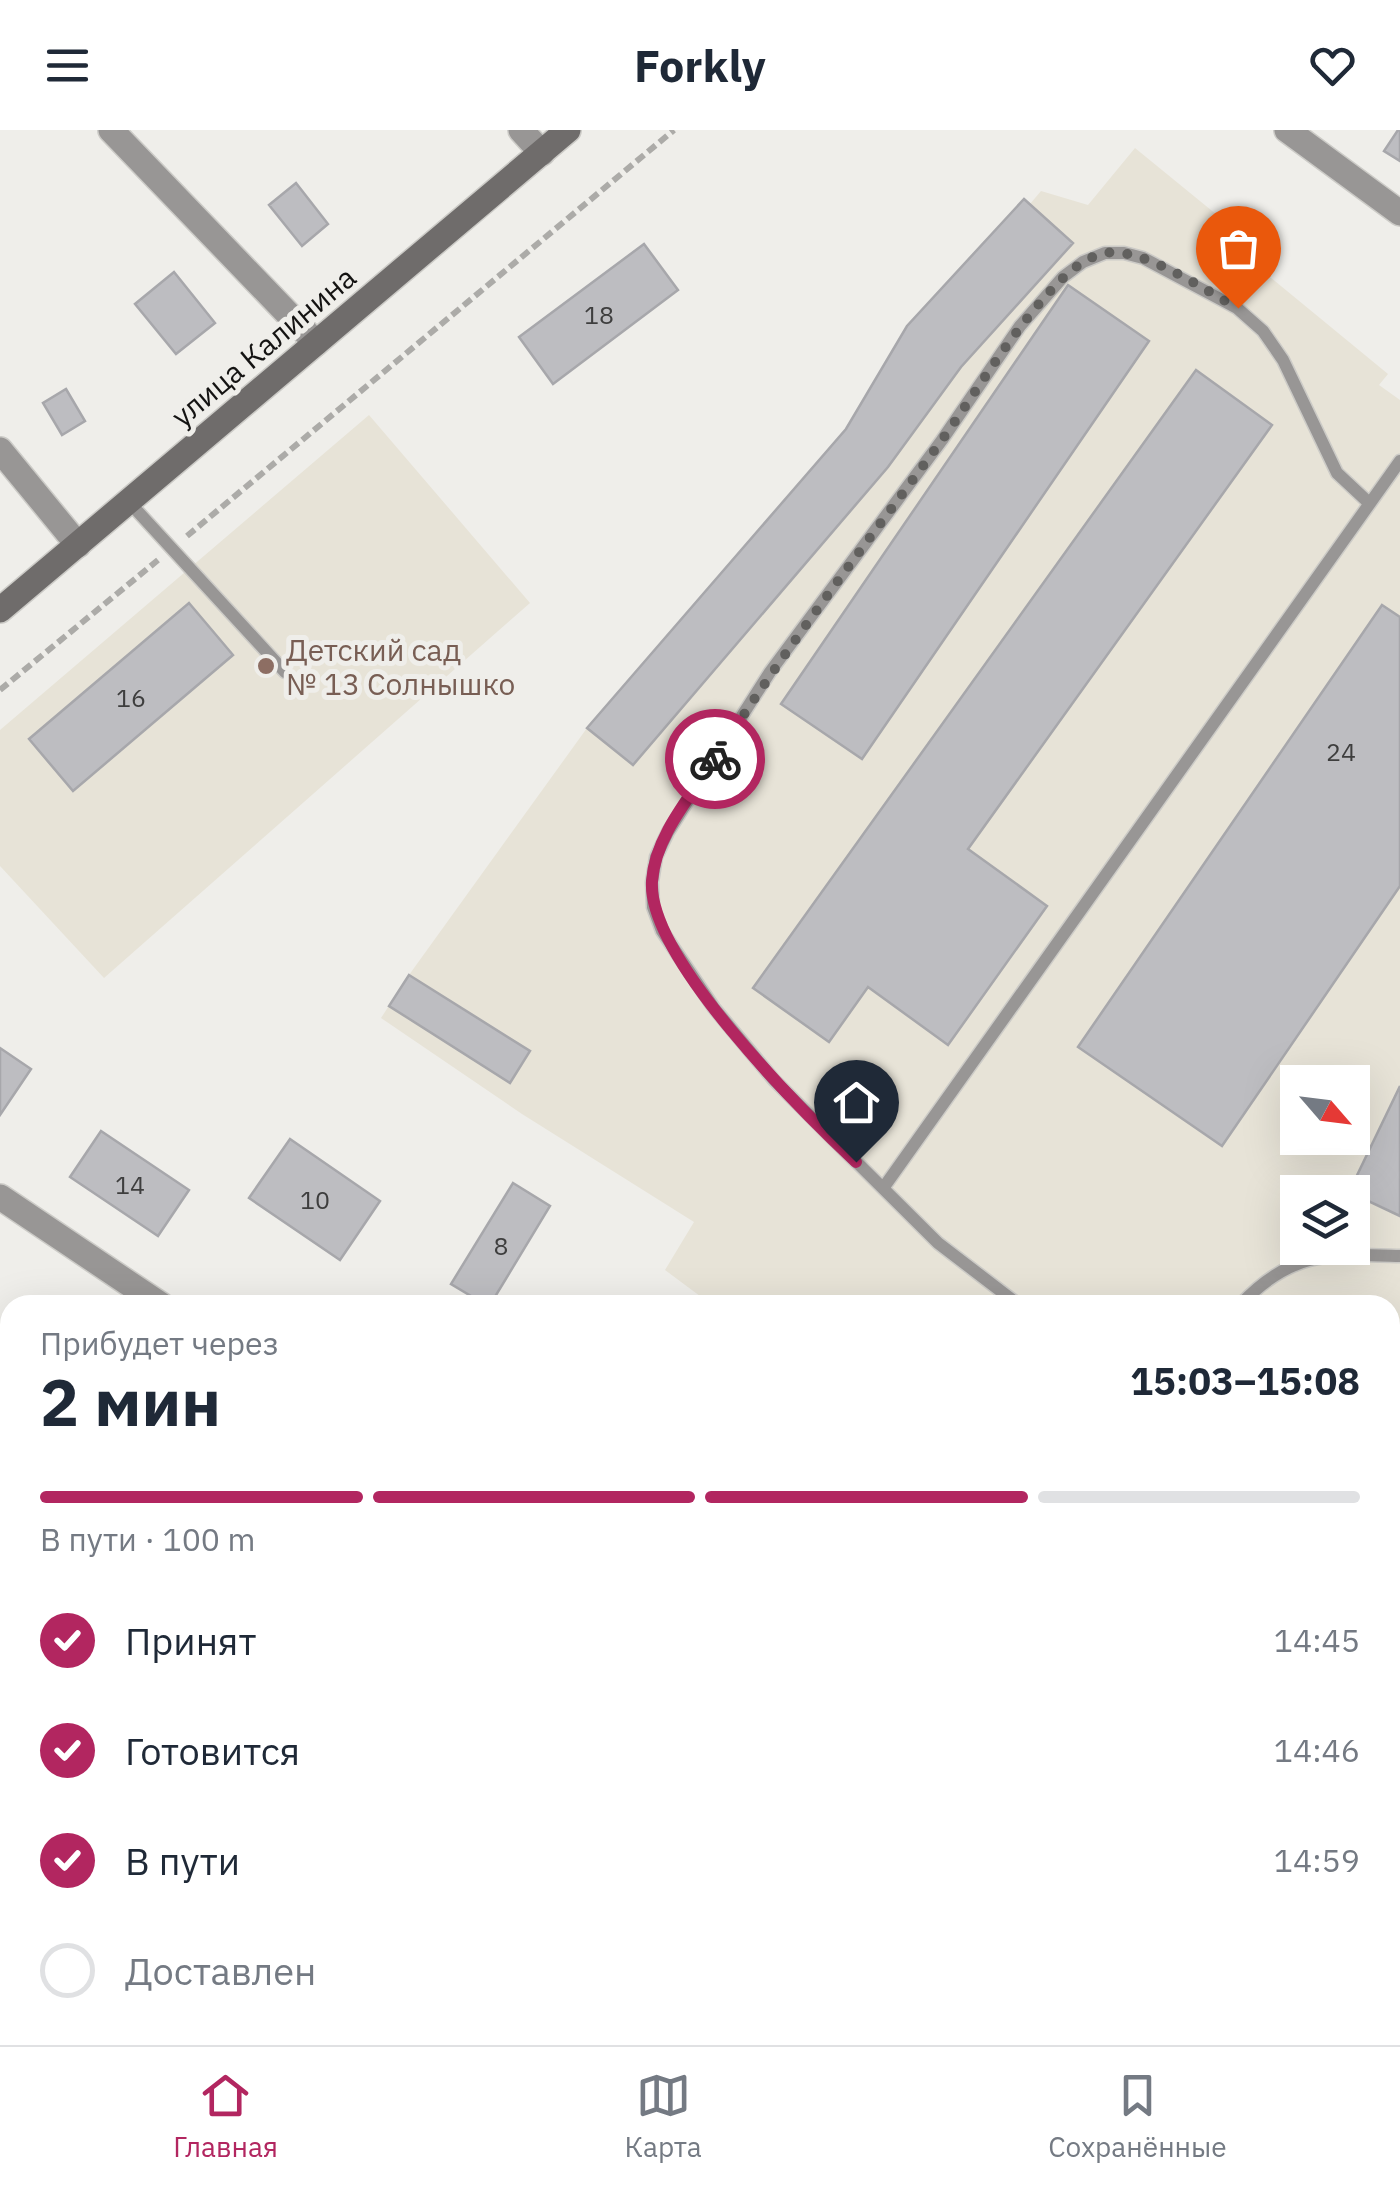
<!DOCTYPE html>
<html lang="ru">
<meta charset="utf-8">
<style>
body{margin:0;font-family:"IBM Plex Sans",sans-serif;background:#f6f6f7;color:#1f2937;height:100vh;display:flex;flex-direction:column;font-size:38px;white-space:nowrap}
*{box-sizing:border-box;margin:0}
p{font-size:32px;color:#747a83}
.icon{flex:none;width:55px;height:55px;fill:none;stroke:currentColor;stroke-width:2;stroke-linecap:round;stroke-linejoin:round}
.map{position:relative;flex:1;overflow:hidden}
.drawer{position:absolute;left:0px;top:1165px;width:1400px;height:750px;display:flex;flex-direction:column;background:#fff;border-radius:30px 30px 0 0;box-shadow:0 10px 40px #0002}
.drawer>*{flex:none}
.needle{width:65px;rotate:118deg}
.tools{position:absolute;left:1280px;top:935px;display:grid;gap:20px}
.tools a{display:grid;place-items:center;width:90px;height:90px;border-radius:0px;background:#fff;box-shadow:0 10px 40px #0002;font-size:50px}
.pin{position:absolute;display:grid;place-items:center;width:85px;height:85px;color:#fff;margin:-102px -42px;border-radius:50% 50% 50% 0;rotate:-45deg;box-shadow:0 0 10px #0007}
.pin .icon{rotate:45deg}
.courier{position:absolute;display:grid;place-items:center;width:100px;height:100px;margin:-50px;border:8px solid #b22660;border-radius:50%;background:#fff;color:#222;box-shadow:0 2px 12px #0007}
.summary em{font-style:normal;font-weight:800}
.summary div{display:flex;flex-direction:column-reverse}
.summary{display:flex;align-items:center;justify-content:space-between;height:170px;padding:0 40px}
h1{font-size:65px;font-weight:800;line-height:75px}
.bar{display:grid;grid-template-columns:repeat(4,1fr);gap:15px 10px;align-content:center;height:120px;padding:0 40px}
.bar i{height:12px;border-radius:8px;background:#e0e1e3}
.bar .on{background:#b22660}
.bar p{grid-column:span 4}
ol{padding:0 40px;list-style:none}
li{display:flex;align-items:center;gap:30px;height:110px}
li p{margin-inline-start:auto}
li .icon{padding:10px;border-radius:50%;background:#b22660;color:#fff;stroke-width:4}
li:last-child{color:#747a83}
li i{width:55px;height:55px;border:5px solid #e0e1e3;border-radius:50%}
header{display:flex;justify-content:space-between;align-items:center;height:130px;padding:0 40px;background:#fff;font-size:45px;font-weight:800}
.menu{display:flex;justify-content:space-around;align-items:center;height:140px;border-top:2px solid #e0e1e3;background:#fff;font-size:28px;color:#747a83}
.menu a{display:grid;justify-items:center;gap:5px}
.menu .on{color:#b22660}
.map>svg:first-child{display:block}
.built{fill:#e7e3d7;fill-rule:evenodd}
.building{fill:#bdbdc1;stroke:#a7a7ab;stroke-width:2.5}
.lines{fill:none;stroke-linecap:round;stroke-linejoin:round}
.service-casing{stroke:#cccbc7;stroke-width:15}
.minor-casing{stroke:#cccbc7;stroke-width:28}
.secondary-casing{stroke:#cccbc7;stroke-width:28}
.path{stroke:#acaba8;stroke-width:6;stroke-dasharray:10 5;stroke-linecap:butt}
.service{stroke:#989695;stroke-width:12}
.minor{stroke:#989695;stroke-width:25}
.secondary{stroke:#6f6c6b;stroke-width:25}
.done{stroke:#61605e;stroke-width:10;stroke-dasharray:0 18}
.route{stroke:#b22660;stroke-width:12}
.education-dot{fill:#8d6e63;stroke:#efeeea;stroke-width:4}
.labels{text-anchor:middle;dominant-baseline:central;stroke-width:10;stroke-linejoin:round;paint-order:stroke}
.number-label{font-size:25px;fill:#3e3e3e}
.street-label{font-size:30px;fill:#141312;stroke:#efeeea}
.education-label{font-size:30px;fill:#785e54;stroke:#efeeea;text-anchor:start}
</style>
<header><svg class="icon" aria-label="menu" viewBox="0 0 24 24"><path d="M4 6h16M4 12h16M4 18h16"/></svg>Forkly<svg class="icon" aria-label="heart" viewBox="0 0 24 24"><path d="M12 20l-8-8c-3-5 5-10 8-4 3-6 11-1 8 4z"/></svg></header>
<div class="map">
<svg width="1400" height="1915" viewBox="0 0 1400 1915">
<rect width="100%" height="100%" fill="#efeeea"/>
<path class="built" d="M1135 18 1233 98 1225 110 1388 244 1379 255 1400 270V1659L1390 1662V1175H712L665 1140 694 1092 522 984 381 888 409 845 587 598 846 299 907 196 1024 69 1030 74 1041 61 1088 75ZM1298 952H1352V1008H1298ZM1298 1062H1352V1118H1298Z
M369 285 530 473 104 848 0 736V600Z
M10 1786V1905H1183L1198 1915H0V1800Z"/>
<path class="building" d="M1398 0H1400V31L1384 21Z
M296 53 328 94 302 116 269 75Z
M1024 69 1073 113 961 237 888 337 633 635 587 598 846 299 907 196Z
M644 114 678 160 553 254 519 207Z
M174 142 215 193 176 224 135 174Z
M1068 155 1149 211 862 629 781 574Z
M1196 240 1272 295 968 719 1047 776 948 915 868 857 829 912 753 858Z
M66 259 85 291 62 305 43 273Z
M189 473 233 525 73 661 29 609Z
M1382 475 1400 487V756L1222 1016 1078 917Z
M409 845 530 921 510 953 389 876Z
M0 918 31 939 0 985Z
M1400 956V1086L1349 1062Z
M101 1001 189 1060 158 1106 70 1047Z
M290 1009 380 1071 340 1130 249 1068Z
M513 1053 550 1076 490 1175H486L451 1154Z
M9 1366 10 1367V1418L0 1411V1379Z
M0 1477 10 1484V1528L6 1535 0 1531Z
M10 1852V1905H50L43 1915H0V1868Z
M212 1905H742L736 1915H206Z
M1026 1905H1117L1111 1915H1042Z
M1117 1905H1183L1198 1915H1111Z"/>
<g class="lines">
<defs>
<path id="service" d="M129 372 285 542
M884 1057 1400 331
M1019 1175 938 1113 774 950 714 878 662 801 653 777 652 752 656 727 668 702 770 542 942 310 1020 196 1063 147 1083 132 1105 123H1124L1143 128 1237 178 1263 201 1283 230 1337 343 1368 372
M1240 1175C1292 1120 1329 1124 1400 1126"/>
<path id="minor" d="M111 0 316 213
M521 0 542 23
M1287 0 1400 83
M0 320 78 415
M0 1067 161 1175
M0 1349 10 1337"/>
<path id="secondary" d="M0 480 568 0"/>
</defs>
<use href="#service" class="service-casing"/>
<use href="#minor" class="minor-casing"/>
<use href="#secondary" class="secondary-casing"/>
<path class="path" d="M187 406 674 0
M0 560 158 430"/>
<use href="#service" class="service"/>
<use href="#minor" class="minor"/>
<use href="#secondary" class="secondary"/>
</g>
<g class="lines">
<path class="done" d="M715 629C784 520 863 418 939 314 979 259 1013 198 1061 150 1073 138 1089 126 1106 123 1143 117 1204 160 1238 178"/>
<path class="route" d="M715 629C691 666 655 706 652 751 647 827 801 980 856 1032"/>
</g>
<circle class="education-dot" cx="266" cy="536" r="10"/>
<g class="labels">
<g class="number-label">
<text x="599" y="184">18</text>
<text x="131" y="567">16</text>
<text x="1341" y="621">24</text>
<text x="130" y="1054">14</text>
<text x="315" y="1069">10</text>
<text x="501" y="1115">8</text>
</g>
<g class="street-label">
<text transform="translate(263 216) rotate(-40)">улица Калинина</text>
</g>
<g class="education-label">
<text x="286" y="519">Детский сад<tspan x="286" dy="34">№ 13 Солнышко</tspan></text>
</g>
</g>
</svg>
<div class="tools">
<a><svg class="needle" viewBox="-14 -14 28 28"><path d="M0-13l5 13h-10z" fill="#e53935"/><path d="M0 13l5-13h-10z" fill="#747a83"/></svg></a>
<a><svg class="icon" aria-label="layers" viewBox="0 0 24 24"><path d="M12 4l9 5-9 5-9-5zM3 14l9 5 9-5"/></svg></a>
</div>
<div class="pin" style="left:1238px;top:178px;background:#ea580c"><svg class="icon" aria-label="bag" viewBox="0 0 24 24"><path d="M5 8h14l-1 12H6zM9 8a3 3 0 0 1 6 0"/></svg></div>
<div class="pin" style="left:856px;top:1032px;background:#1f2937"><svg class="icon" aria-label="home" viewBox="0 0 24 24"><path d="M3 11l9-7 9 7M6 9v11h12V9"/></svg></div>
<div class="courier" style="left:715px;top:629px"><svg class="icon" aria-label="bike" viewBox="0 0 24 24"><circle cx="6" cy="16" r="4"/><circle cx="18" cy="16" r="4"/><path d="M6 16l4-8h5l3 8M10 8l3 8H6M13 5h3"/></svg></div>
<section class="drawer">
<div class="summary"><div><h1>2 мин</h1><p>Прибудет через</p></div><em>15:03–15:08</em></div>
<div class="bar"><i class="on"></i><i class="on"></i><i class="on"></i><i></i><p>В пути · 100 m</p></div>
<ol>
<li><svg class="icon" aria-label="check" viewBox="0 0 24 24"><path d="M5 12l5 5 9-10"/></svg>Принят<p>14:45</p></li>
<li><svg class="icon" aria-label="check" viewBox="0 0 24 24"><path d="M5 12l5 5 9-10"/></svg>Готовится<p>14:46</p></li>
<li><svg class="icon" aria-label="check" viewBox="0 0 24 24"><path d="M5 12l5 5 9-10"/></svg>В пути<p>14:59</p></li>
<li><i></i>Доставлен</li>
</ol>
</section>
</div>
<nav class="menu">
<a class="on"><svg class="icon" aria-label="home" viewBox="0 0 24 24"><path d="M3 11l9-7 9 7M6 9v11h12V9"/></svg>Главная</a>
<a><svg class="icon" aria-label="map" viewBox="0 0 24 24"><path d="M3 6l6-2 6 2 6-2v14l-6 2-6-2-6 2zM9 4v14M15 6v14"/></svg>Карта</a>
<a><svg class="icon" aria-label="saved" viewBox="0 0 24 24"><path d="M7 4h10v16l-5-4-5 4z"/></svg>Сохранённые</a>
</nav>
